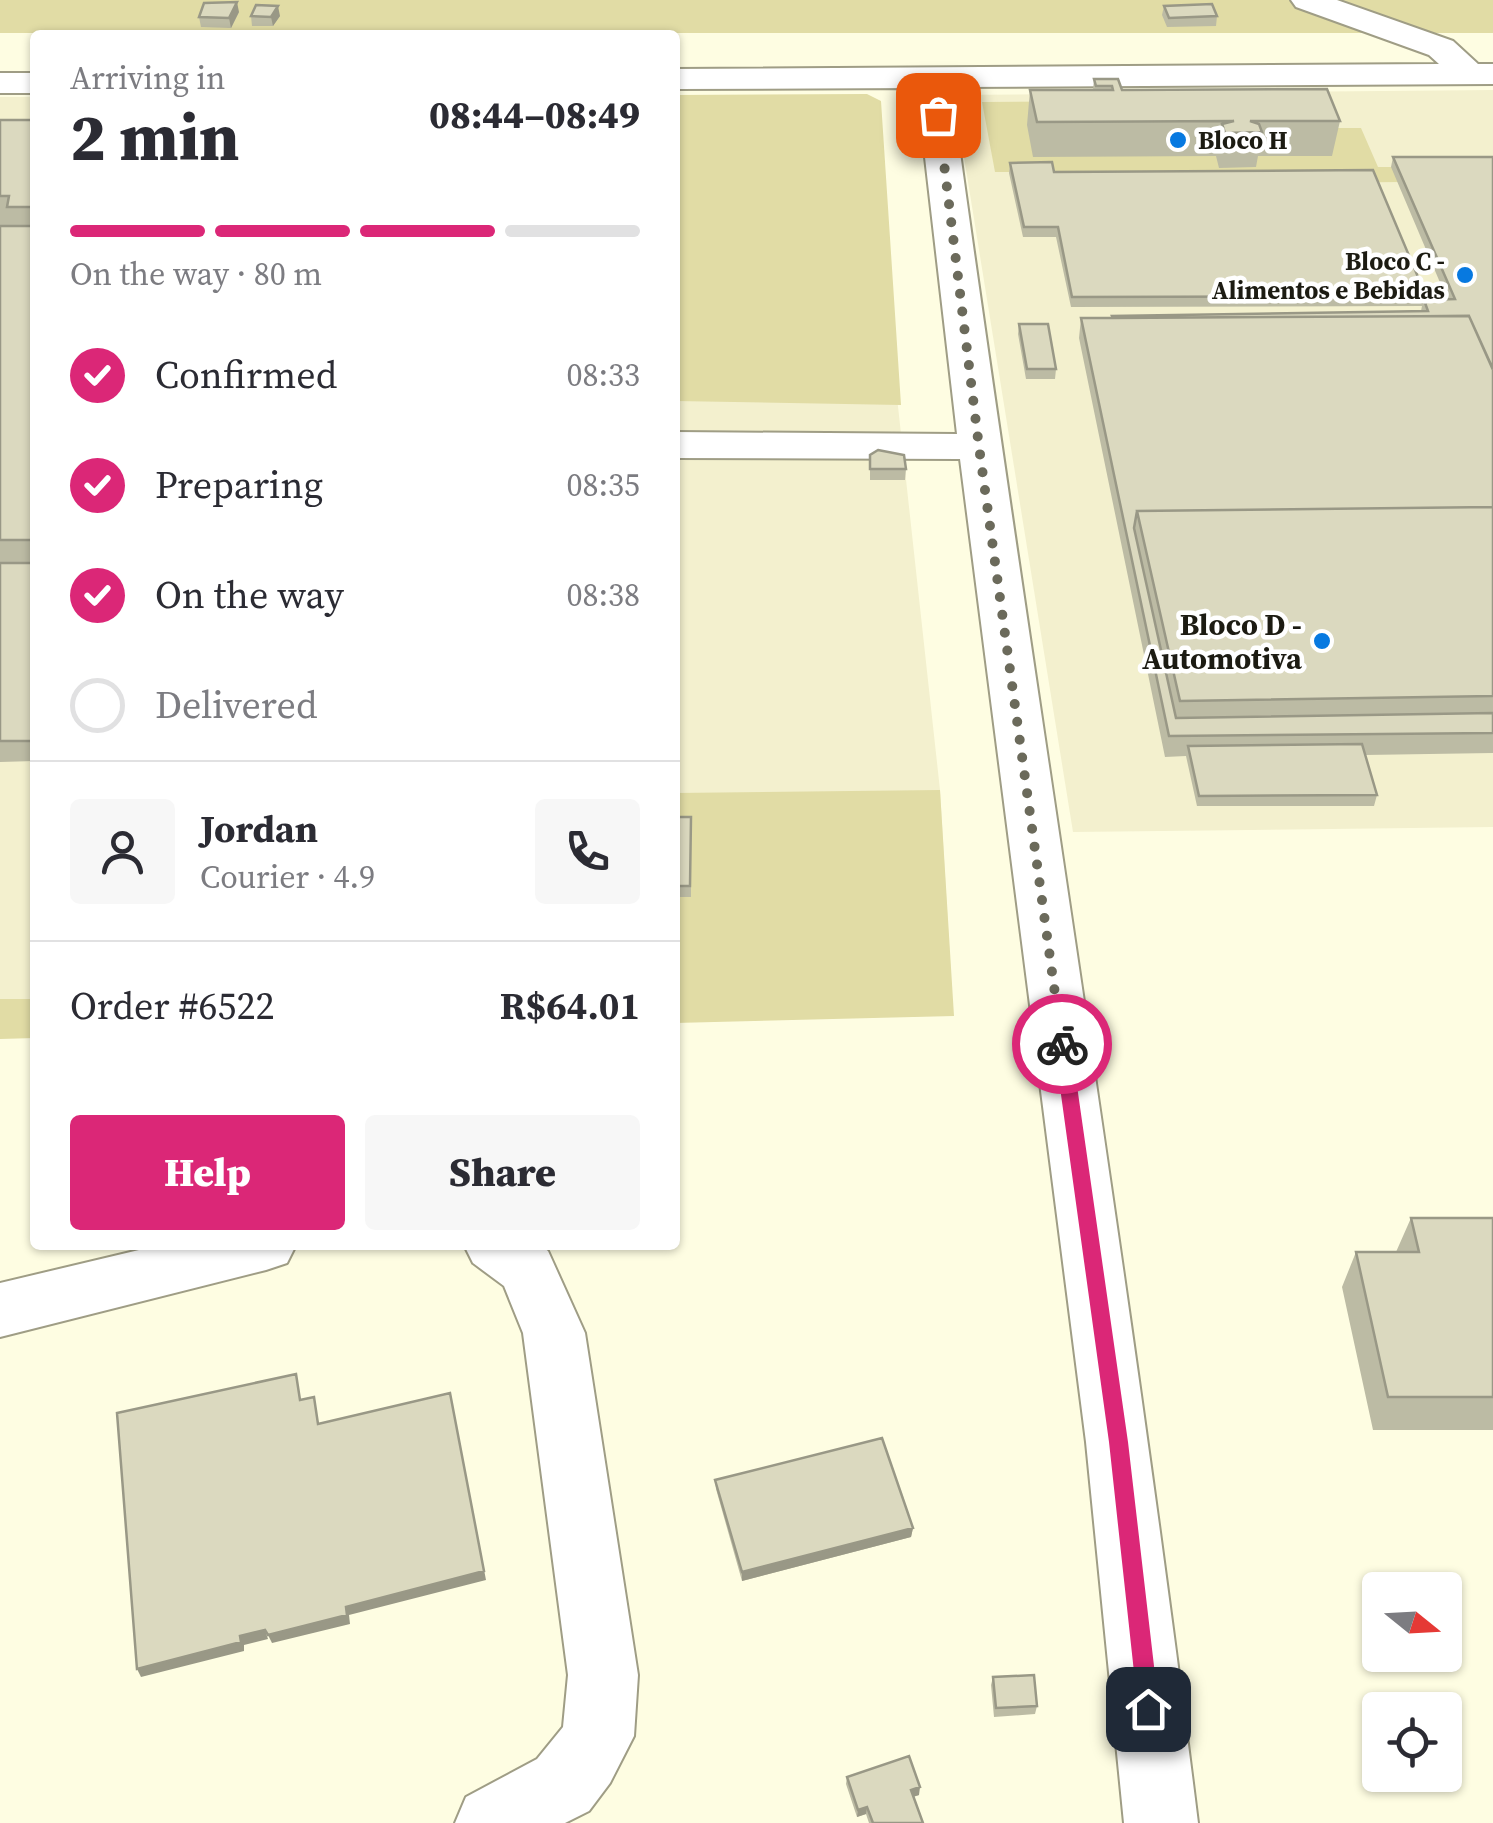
<!DOCTYPE html>
<meta charset="utf-8">
<style>
body{margin:0;font-family:"Source Serif 4",serif;background:#f7f7f7;color:#2b2b33;height:100vh;display:flex;flex-direction:column;font-size:38px;white-space:nowrap}
*{box-sizing:border-box;margin:0}
p{font-size:32px;color:#7c7c81}
.icon{flex:none;width:55px;height:55px;fill:none;stroke:currentColor;stroke-width:2;stroke-linecap:round;stroke-linejoin:round}
.map{position:relative;flex:1;overflow:hidden}
.sheet{position:absolute;left:30px;top:30px;width:650px;height:1220px;display:flex;flex-direction:column;background:#fff;border-radius:10px;box-shadow:0 2px 8px #0004}
.sheet>*{flex:none}
.needle{width:65px;rotate:108deg}
.fabs{position:absolute;left:1362px;top:1572px;display:grid;gap:20px}
.fabs a{display:grid;place-items:center;width:100px;height:100px;border-radius:10px;background:#fff;box-shadow:0 2px 8px #0004;font-size:50px}
.pin{position:absolute;display:grid;place-items:center;width:85px;height:85px;color:#fff;margin:-42px;border-radius:20px;box-shadow:0 5px 15px #0006}
.courier{position:absolute;display:grid;place-items:center;width:100px;height:100px;margin:-50px;border:8px solid #db2777;border-radius:50%;background:#fff;color:#222;box-shadow:0 2px 12px #0007}
.headline em{font-style:normal;font-weight:800}
.headline div{display:flex;flex-direction:column-reverse}
.headline{display:flex;align-items:center;justify-content:space-between;height:170px;padding:0 40px}
h1{font-size:65px;font-weight:800;line-height:75px}
.bar{display:grid;grid-template-columns:repeat(4,1fr);gap:15px 10px;align-content:center;height:120px;padding:0 40px}
.bar i{height:12px;border-radius:8px;background:#e1e1e2}
.bar .selected{background:#db2777}
.bar p{grid-column:span 4}
.line{display:flex;align-items:center;gap:25px;padding:0 40px;border-top:2px solid #e1e1e2}
.line div{flex:1}
.round{display:grid;place-items:center;flex:none;width:105px;height:105px;border-radius:10px;background:#f7f7f7}
ol{padding:0 40px;list-style:none}
li{display:flex;align-items:center;gap:30px;height:110px}
li p{margin-inline-start:auto}
li .icon{padding:10px;border-radius:50%;background:#db2777;color:#fff;stroke-width:4}
li:last-child{color:#7c7c81}
li i{width:55px;height:55px;border:5px solid #e1e1e2;border-radius:50%}
.cta{display:flex;gap:20px;margin-top:auto;padding:20px 40px}
.cta a{flex:1;height:115px;border-radius:10px;background:#db2777;color:#fff;font-size:40px;font-weight:800;line-height:115px;text-align:center}
.cta a+a{background:#f7f7f7;color:#2b2b33}
.map>svg:first-child{display:block}
.built{fill:#f3f0ce}
.green{fill:#e1dca5}
.lines{fill:none;stroke-linecap:round;stroke-linejoin:round}
.minor-casing{stroke:#9f9d85;stroke-width:4}
.minor{fill:#fff;fill-rule:evenodd}
.wall{fill:#bcbba4}
.shaded-wall{fill:#999886}
.building{fill:#dbd9bf;stroke:#999886;stroke-width:2.5}
.route{fill:#db2777}
.done{stroke:#6b6a5b;stroke-width:10;stroke-dasharray:0 18}
.poi-dot{fill:#0779e0;stroke:#fff;stroke-width:4}
.labels{text-anchor:middle;dominant-baseline:central;stroke-width:9;stroke-linejoin:round;paint-order:stroke}
.far-poi-label{font-size:25px;font-weight:bold;fill:#1c1b12;stroke:#fff;text-anchor:start}
.poi-label{font-size:30px;font-weight:bold;fill:#1c1b12;stroke:#fff;text-anchor:end}
</style>
<div class="map">
<svg width="1493" height="1823" viewBox="0 0 1493 1823">
<rect width="100%" height="100%" fill="#fefde2"/>
<path class="built" d="M1493 90V827L1073 832 954 95Z
M0 97H35V1006H0Z
M675 105H865L940 790 952 994 675 997Z"/>
<path class="green" d="M0 0H1493V33H0Z
M867 94 881 101 901 405 675 401V95Z
M1119 101 1333 128H1361L1378 167H1493L1402 182 1053 185 1050 172H995L982 102Z
M940 790 954 1016 675 1023V793Z
M0 999H35V1038L0 1039Z"/>
<g class="lines">
<defs>
<path id="minor" d="M1291 0H1337L1453 41 1478 64H1493V84L951 87C1030 667 1126 1243 1198 1823H1124L1086 1442 960 459 675 458V432L957 434 917 88 675 89V69L1439 64 1429 55 1296 7Z
M0 73H35V93H0Z
M160 1245H296L287 1263 266 1270 0 1337V1283Z
M464 1245H540L548 1251 585 1333 638 1675 634 1736 610 1783 589 1811 565 1823H455L466 1797 537 1759 563 1727 568 1675 523 1333 504 1286 473 1263Z"/>
</defs>
<use href="#minor" class="minor-casing"/>
<use href="#minor" class="minor"/>
</g>
<path class="wall" d="M1164 6 1217 16 1216 26 1167 27 1162 15Z
M239 12 231 28 201 27 199 17Z
M251 16H280L273 26H252Z
M1094 79 1122 90 1340 121 1332 156H1258L1256 167 1219 168 1216 156 1033 157 1027 125 1030 90H1093Z
M0 120H35V761L0 762Z
M1393 157H1493V753L1365 755 1377 795 1374 806H1197L1186 756 1165 757 1079 338 1081 318 1421 311 1422 306 1071 307 1056 237H1023L1009 173 1010 163 1054 172 1426 296 1425 300 1447 299 1391 167Z
M1019 324 1056 369 1055 379H1026L1018 334Z
M870 455 906 469 905 480H870Z
M675 817H691V897H675Z
M1411 1218H1493V1430H1373L1342 1287 1356 1252H1396Z
M715 1480 913 1528 911 1537 742 1581 716 1489Z
M993 1677 1037 1706 1035 1714 994 1717 991 1685Z
M847 1777 919 1795 913 1797 923 1823H869L866 1814 857 1817 846 1784Z"/>
<path class="shaded-wall" d="M237 2 239 12 231 28 229 18Z
M278 6 280 16 273 26 271 17Z
M450 1393 486 1580 349 1615 350 1624 272 1643 268 1635 346 1607Z
M913 1528 911 1537 742 1581V1572Z
M265 1630 268 1639 244 1645V1651L141 1677 137 1669 240 1636Z
M920 1787 919 1795 909 1798 911 1790Z
M867 1807 866 1814 857 1817 858 1810Z"/>
<path class="building" d="M237 2 229 18 199 17 204 3Z
M1212 4 1217 16 1169 18 1164 6Z
M256 5 278 6 271 17 251 16Z
M1094 79H1118L1122 90 1327 89 1340 121H1250L1259 124 1262 132 1225 133 1222 124 1234 121 1037 122 1030 90H1113L1112 86H1096Z
M0 120H35V207H7L9 196H0Z
M1393 157H1493V369L1469 316 1113 318 1112 316 1428 311 1424 300 1455 299Z
M1052 162 1054 172 1373 170 1426 296 1072 297 1058 227H1024L1010 163Z
M0 226H35V540H0Z
M1469 316 1493 370V507L1137 511 1134 528 1176 718 1493 713V733L1169 736 1081 318Z
M1019 324H1048L1056 369H1027Z
M878 450 904 455 906 469H870V455Z
M1493 507V696L1180 701 1137 511Z
M0 563H35V741H0Z
M1362 744 1377 795 1199 796 1188 746Z
M675 817H691L690 886H675Z
M1411 1218H1493V1397H1388L1356 1252H1419Z
M296 1374 300 1400 314 1397 318 1424 450 1393 484 1571 346 1607 347 1615 268 1635 265 1630 240 1636 241 1642 137 1669 117 1413Z
M882 1438 913 1528 742 1572 715 1480Z
M1034 1675 1037 1706 996 1708 993 1677Z
M909 1756 920 1787 911 1790 923 1823H873L867 1807 858 1810 847 1777Z"/>
<path class="route" d="M1062 1037 1071 1044 1128 1442 1159 1709 1156 1716 1148 1720 1141 1716 1138 1709 1109 1442 1054 1044Z"/>
<g class="lines">
<path class="done" d="M938 115 979 447 1062 1044"/>
</g>
<g class="poi-dot">
<circle cx="1178" cy="140" r="10"/>
<circle cx="1465" cy="275" r="10"/>
<circle cx="1322" cy="641" r="10"/>
</g>
<g class="labels">
<g class="far-poi-label">
<text x="1198" y="140">Bloco H</text>
<text x="1445" y="261" text-anchor="end">Bloco C -<tspan x="1445" dy="29">Alimentos e Bebidas</tspan></text>
</g>
<g class="poi-label">
<text x="1302" y="624">Bloco D -<tspan x="1302" dy="34">Automotiva</tspan></text>
</g>
</g>
</svg>
<div class="fabs">
<a><svg class="needle" viewBox="-14 -14 28 28"><path d="M0-13l5 13h-10z" fill="#e53935"/><path d="M0 13l5-13h-10z" fill="#7c7c81"/></svg></a>
<a><svg class="icon" aria-label="locate" viewBox="0 0 24 24"><circle cx="12" cy="12" r="6"/><path d="M12 2v4M12 18v4M2 12h4M18 12h4"/></svg></a>
</div>
<div class="pin" style="left:938px;top:115px;background:#ea580c"><svg class="icon" aria-label="bag" viewBox="0 0 24 24"><path d="M5 8h14l-1 12H6zM9 8a3 3 0 0 1 6 0"/></svg></div>
<div class="pin" style="left:1148px;top:1709px;background:#1f2937"><svg class="icon" aria-label="home" viewBox="0 0 24 24"><path d="M3 11l9-7 9 7M6 9v11h12V9"/></svg></div>
<div class="courier" style="left:1062px;top:1044px"><svg class="icon" aria-label="bike" viewBox="0 0 24 24"><circle cx="6" cy="16" r="4"/><circle cx="18" cy="16" r="4"/><path d="M6 16l4-8h5l3 8M10 8l3 8H6M13 5h3"/></svg></div>
<section class="sheet">
<div class="headline"><div><h1>2 min</h1><p>Arriving in</p></div><em>08:44–08:49</em></div>
<div class="bar"><i class="selected"></i><i class="selected"></i><i class="selected"></i><i></i><p>On the way · 80 m</p></div>
<ol>
<li><svg class="icon" aria-label="check" viewBox="0 0 24 24"><path d="M5 12l5 5 9-10"/></svg>Confirmed<p>08:33</p></li>
<li><svg class="icon" aria-label="check" viewBox="0 0 24 24"><path d="M5 12l5 5 9-10"/></svg>Preparing<p>08:35</p></li>
<li><svg class="icon" aria-label="check" viewBox="0 0 24 24"><path d="M5 12l5 5 9-10"/></svg>On the way<p>08:38</p></li>
<li><i></i>Delivered</li>
</ol>
<div class="line" style="height:180px"><a class="round"><svg class="icon" aria-label="person" viewBox="0 0 24 24"><circle cx="12" cy="8" r="4"/><path d="M4 21q1-7 8-7t8 7"/></svg></a><div><b>Jordan</b><p>Courier · 4.9</p></div><a class="round"><svg class="icon" aria-label="phone" viewBox="0 0 24 24"><path d="M5 4h4l2 5-3 2q2 4 5 5l2-3 5 2v4C11 20 4 13 5 4z"/></svg></a></div>
<div class="line" style="height:130px"><div>Order #6522</div><b>R$64.01</b></div>
<div class="cta"><a>Help</a><a>Share</a></div>
</section>
</div>
